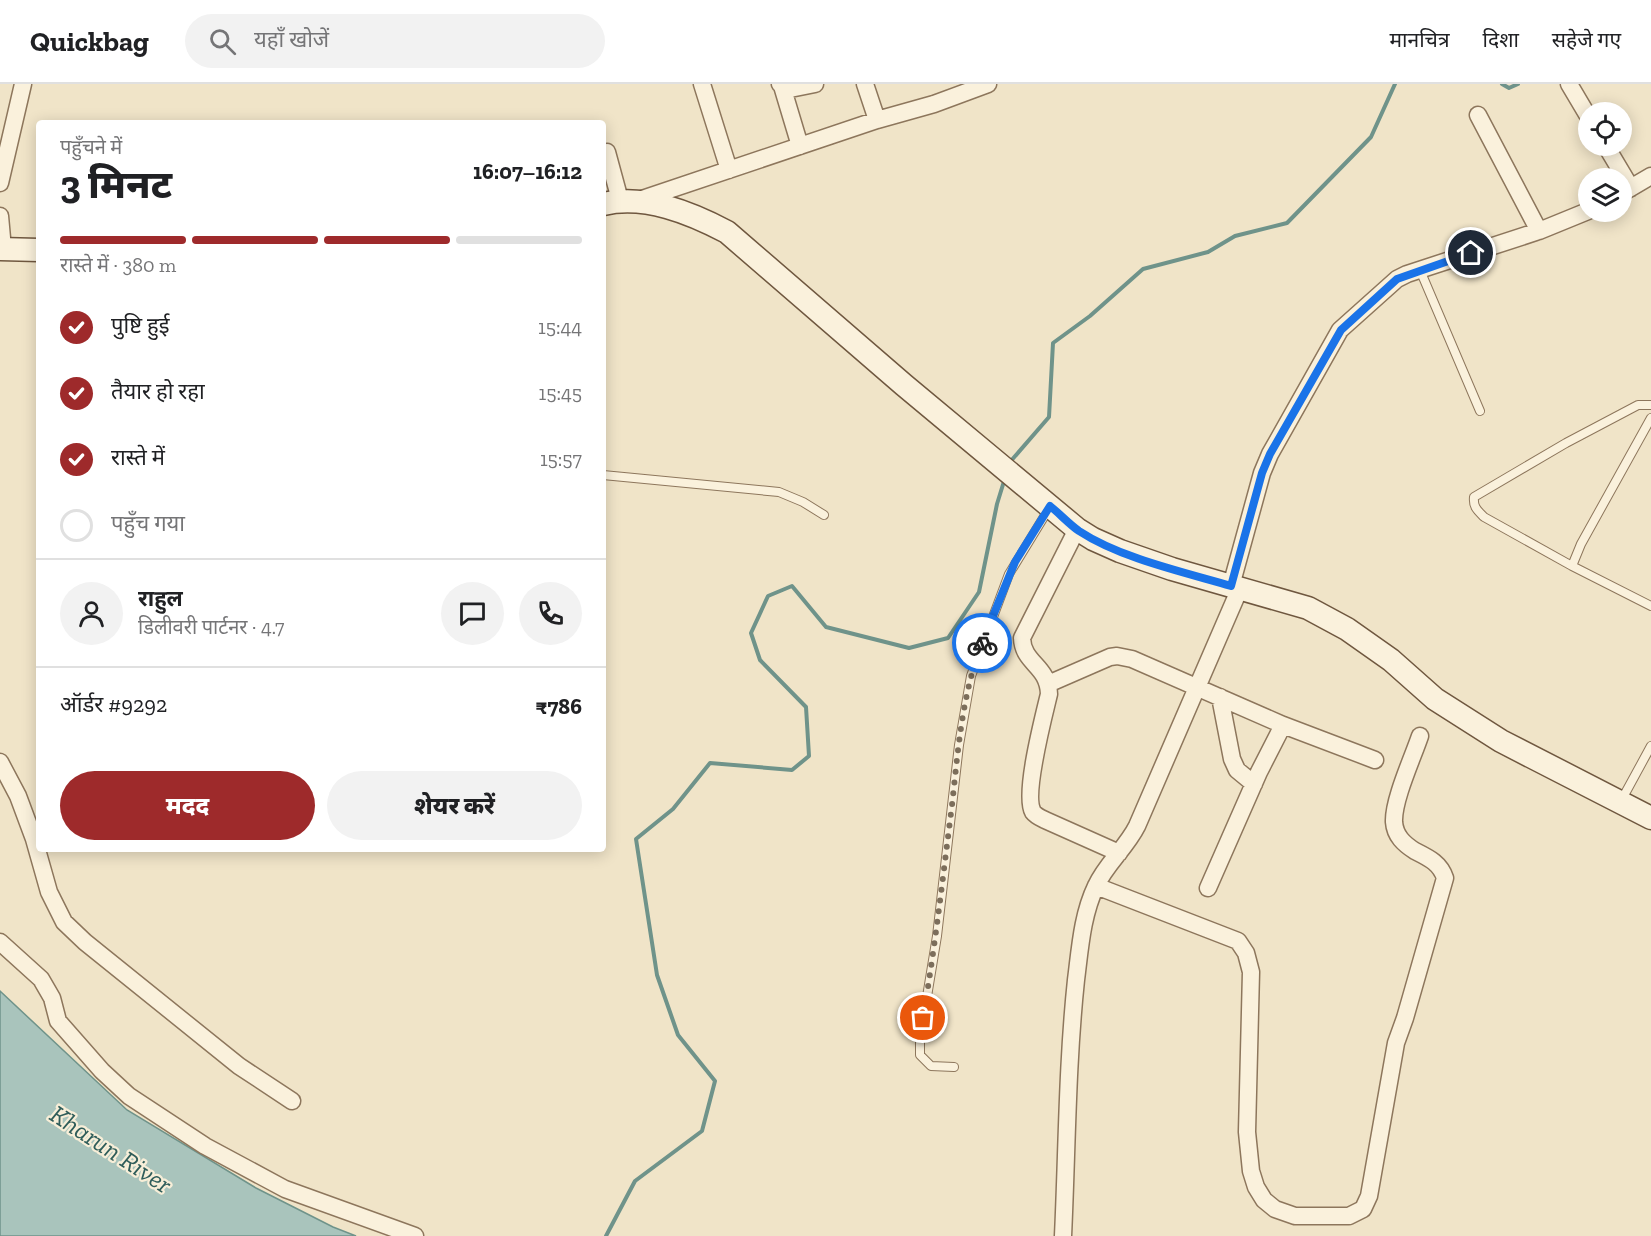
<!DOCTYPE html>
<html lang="hi">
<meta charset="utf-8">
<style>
body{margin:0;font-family:"Zilla Slab","Noto Sans Devanagari",serif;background:#f2f2f2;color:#202124;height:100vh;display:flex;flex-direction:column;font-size:22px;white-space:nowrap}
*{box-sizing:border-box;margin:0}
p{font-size:20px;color:#757577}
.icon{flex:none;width:33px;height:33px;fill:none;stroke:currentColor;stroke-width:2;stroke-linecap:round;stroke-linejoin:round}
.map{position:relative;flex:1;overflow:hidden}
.side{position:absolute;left:36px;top:36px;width:570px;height:732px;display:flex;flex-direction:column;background:#fff;border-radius:6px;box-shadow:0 3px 15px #0003}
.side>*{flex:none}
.buttons{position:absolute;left:1578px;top:18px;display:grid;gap:12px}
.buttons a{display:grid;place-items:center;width:54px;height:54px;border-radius:50%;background:#fff;box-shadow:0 3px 15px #0003;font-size:30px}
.pin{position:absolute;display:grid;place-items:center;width:51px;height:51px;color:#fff;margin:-26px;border:3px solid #fff;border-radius:50%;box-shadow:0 2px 6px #0007}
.courier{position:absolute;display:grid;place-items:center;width:60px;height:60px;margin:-30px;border:4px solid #1a73e8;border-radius:50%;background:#fff;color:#222;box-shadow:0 2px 8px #0007}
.headline em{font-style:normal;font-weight:800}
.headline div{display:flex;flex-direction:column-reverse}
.headline{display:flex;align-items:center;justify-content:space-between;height:102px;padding:0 24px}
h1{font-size:39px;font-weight:800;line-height:45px}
.bar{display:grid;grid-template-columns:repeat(4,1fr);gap:9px 6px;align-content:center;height:72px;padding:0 24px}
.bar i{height:8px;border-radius:4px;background:#e0e0e0}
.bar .current{background:#9e2a2b}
.bar p{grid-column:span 4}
.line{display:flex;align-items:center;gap:15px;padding:0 24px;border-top:2px solid #e0e0e0}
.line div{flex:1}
.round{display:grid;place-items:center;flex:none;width:63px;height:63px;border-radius:32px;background:#f2f2f2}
ol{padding:0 24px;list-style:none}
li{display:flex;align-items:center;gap:18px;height:66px}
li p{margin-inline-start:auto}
li .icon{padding:6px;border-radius:50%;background:#9e2a2b;color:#fff;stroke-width:4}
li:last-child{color:#757577}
li i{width:33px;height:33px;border:3px solid #e0e0e0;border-radius:50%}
.button{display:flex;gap:12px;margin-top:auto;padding:12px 24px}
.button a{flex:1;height:69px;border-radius:36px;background:#9e2a2b;color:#fff;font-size:24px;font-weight:800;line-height:69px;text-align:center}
.button a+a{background:#f2f2f2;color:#202124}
header{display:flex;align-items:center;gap:36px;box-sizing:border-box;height:84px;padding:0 30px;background:#fff;border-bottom:2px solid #e0e0e0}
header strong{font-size:28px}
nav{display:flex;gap:33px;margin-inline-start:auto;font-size:21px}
.search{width:420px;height:54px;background:#f2f2f2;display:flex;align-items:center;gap:15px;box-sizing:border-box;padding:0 21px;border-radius:33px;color:#757577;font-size:22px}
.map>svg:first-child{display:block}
.water{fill:#a9c4bc;stroke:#6f938a;stroke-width:1.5}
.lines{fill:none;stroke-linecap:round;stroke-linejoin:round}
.stream{stroke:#6f938a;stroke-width:4}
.lane-casing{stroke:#8d765c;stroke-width:10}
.street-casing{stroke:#8d765c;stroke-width:19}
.secondary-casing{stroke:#6f573f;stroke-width:25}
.lane{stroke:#faf1dc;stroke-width:8}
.street{stroke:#faf1dc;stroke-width:16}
.secondary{stroke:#faf1dc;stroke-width:22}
.done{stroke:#7c6e5b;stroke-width:6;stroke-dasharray:0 10.8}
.route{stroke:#1a73e8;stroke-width:8}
.labels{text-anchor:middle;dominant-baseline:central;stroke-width:4.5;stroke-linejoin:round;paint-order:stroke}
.water-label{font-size:26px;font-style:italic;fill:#2f5d5a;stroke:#f7eed8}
</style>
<header>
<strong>Quickbag</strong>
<div class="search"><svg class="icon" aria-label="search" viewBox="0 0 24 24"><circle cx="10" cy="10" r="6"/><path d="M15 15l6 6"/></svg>यहाँ खोजें</div>
<nav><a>मानचित्र</a><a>दिशा</a><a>सहेजे गए</a></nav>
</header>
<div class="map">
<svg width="1651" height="1152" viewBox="0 0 1651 1152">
<rect width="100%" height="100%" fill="#f0e4c8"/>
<path class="water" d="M0 907 127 1026 256 1104 333 1143 356 1152H0Z"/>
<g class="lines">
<path class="stream" d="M1502 0 1509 4 1518 0
M1010 378 1049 333 1053 259 1090 232 1143 185 1208 168 1235 152 1287 139 1371 53 1395 0
M606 1152 635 1097 702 1047 715 997 678 951 657 891 636 755 673 725 710 679 792 686 809 672 806 623 760 576 751 549 768 512 792 502 826 543 909 564 948 554 979 508 997 420 1005 394"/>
<defs>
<path id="lane" d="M1420 186 1480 327
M1651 334 1581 460 1572 482 1651 522
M603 391 779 408 803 418 824 431
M1572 482 1484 433C1477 426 1473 423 1474 413L1566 359 1638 321H1651
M1621 717 1651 662
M954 983 931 982 920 971V955L937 852 959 661 971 592 1009 490 1050 423"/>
<path id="street" d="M702 0 729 86
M780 0 790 5 815 0
M865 0 877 36
M1569 0 1588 32
M782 2 800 62
M1478 31 1539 147
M1606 62 1631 104
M607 68 620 116
M0 99 23 0
M1622 109 1651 92
M639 116 877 36 934 20 988 0
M0 132 3 165
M1077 445 1022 554C1023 580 1048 581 1049 610 1044 631 1023 711 1033 728 1036 732 1041 734 1045 736L1119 769
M1231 502 1262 389 1270 370 1340 246 1397 195 1407 190 1539 147 1588 127
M1048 600 1110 573 1117 572 1132 575 1283 641 1375 676
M1220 613 1232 675 1237 686 1254 700
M0 678 18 712 34 755 49 808 64 838 85 858 239 982 292 1017
M1096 802 1238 857 1246 869 1251 888 1247 1048 1251 1087 1256 1103 1264 1116 1275 1125 1295 1132H1349L1363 1125 1369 1112 1396 959 1405 934 1445 794C1440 779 1429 774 1415 767 1404 760 1395 752 1394 738 1393 716 1413 673 1420 652
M1208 804 1259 688 1283 641
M0 858 41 895 52 914 58 937 102 987 129 1012 205 1062 285 1105 415 1152
M1063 1152C1067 1067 1067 981 1076 896 1080 865 1082 831 1096 802 1106 780 1126 764 1137 742L1240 504"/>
<path id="secondary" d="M603 120C645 110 691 129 727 148L904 301 1077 445 1093 455 1120 467 1172 485 1308 524 1347 545 1391 576 1435 615 1501 657 1651 734
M0 165 39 166"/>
</defs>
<use href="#lane" class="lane-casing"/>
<use href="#street" class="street-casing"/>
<use href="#secondary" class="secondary-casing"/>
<use href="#lane" class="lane"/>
<use href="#street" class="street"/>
<use href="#secondary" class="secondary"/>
</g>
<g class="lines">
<path class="done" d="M923 934C935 863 943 792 952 721 958 667 962 610 982 559"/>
<path class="route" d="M982 559 1015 478 1050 422C1060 430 1069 440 1079 447 1120 474 1183 488 1231 502L1262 389 1270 370 1341 246 1397 195 1471 169"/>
</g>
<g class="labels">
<g class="water-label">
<text transform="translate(111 1065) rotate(33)">Kharun River</text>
</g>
</g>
</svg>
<div class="buttons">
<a><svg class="icon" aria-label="locate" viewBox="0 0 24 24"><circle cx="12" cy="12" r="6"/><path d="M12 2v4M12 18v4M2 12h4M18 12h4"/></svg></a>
<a><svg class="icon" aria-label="layers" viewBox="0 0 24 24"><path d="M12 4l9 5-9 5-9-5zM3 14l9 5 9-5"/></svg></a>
</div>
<div class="pin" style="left:923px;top:934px;background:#ea580c"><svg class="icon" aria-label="bag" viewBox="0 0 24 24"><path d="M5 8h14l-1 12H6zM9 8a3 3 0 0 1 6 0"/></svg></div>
<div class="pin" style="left:1471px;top:169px;background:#1f2937"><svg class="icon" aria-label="home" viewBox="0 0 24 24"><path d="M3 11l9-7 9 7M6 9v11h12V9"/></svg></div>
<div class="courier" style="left:982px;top:559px"><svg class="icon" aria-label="bike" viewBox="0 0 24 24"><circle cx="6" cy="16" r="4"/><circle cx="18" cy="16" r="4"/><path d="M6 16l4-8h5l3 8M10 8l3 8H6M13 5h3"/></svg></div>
<section class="side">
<div class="headline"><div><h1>3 मिनट</h1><p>पहुँचने में</p></div><em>16:07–16:12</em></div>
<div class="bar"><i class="current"></i><i class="current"></i><i class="current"></i><i></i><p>रास्ते में · 380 m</p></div>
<ol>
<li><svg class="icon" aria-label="check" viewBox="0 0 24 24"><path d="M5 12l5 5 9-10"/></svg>पुष्टि हुई<p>15:44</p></li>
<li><svg class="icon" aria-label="check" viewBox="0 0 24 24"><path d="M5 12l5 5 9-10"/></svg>तैयार हो रहा<p>15:45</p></li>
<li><svg class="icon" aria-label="check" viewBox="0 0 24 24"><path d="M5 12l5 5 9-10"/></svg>रास्ते में<p>15:57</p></li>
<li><i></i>पहुँच गया</li>
</ol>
<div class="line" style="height:108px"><a class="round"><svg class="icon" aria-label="person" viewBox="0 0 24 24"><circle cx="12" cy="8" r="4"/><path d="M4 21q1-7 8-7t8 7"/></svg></a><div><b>राहुल</b><p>डिलीवरी पार्टनर · 4.7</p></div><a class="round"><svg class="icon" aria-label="chat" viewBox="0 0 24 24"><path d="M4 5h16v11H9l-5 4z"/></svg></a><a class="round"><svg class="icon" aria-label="phone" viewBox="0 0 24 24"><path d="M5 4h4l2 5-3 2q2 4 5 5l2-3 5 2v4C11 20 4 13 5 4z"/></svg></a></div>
<div class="line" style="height:78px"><div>ऑर्डर #9292</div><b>₹786</b></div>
<div class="button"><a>मदद</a><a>शेयर करें</a></div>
</section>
</div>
